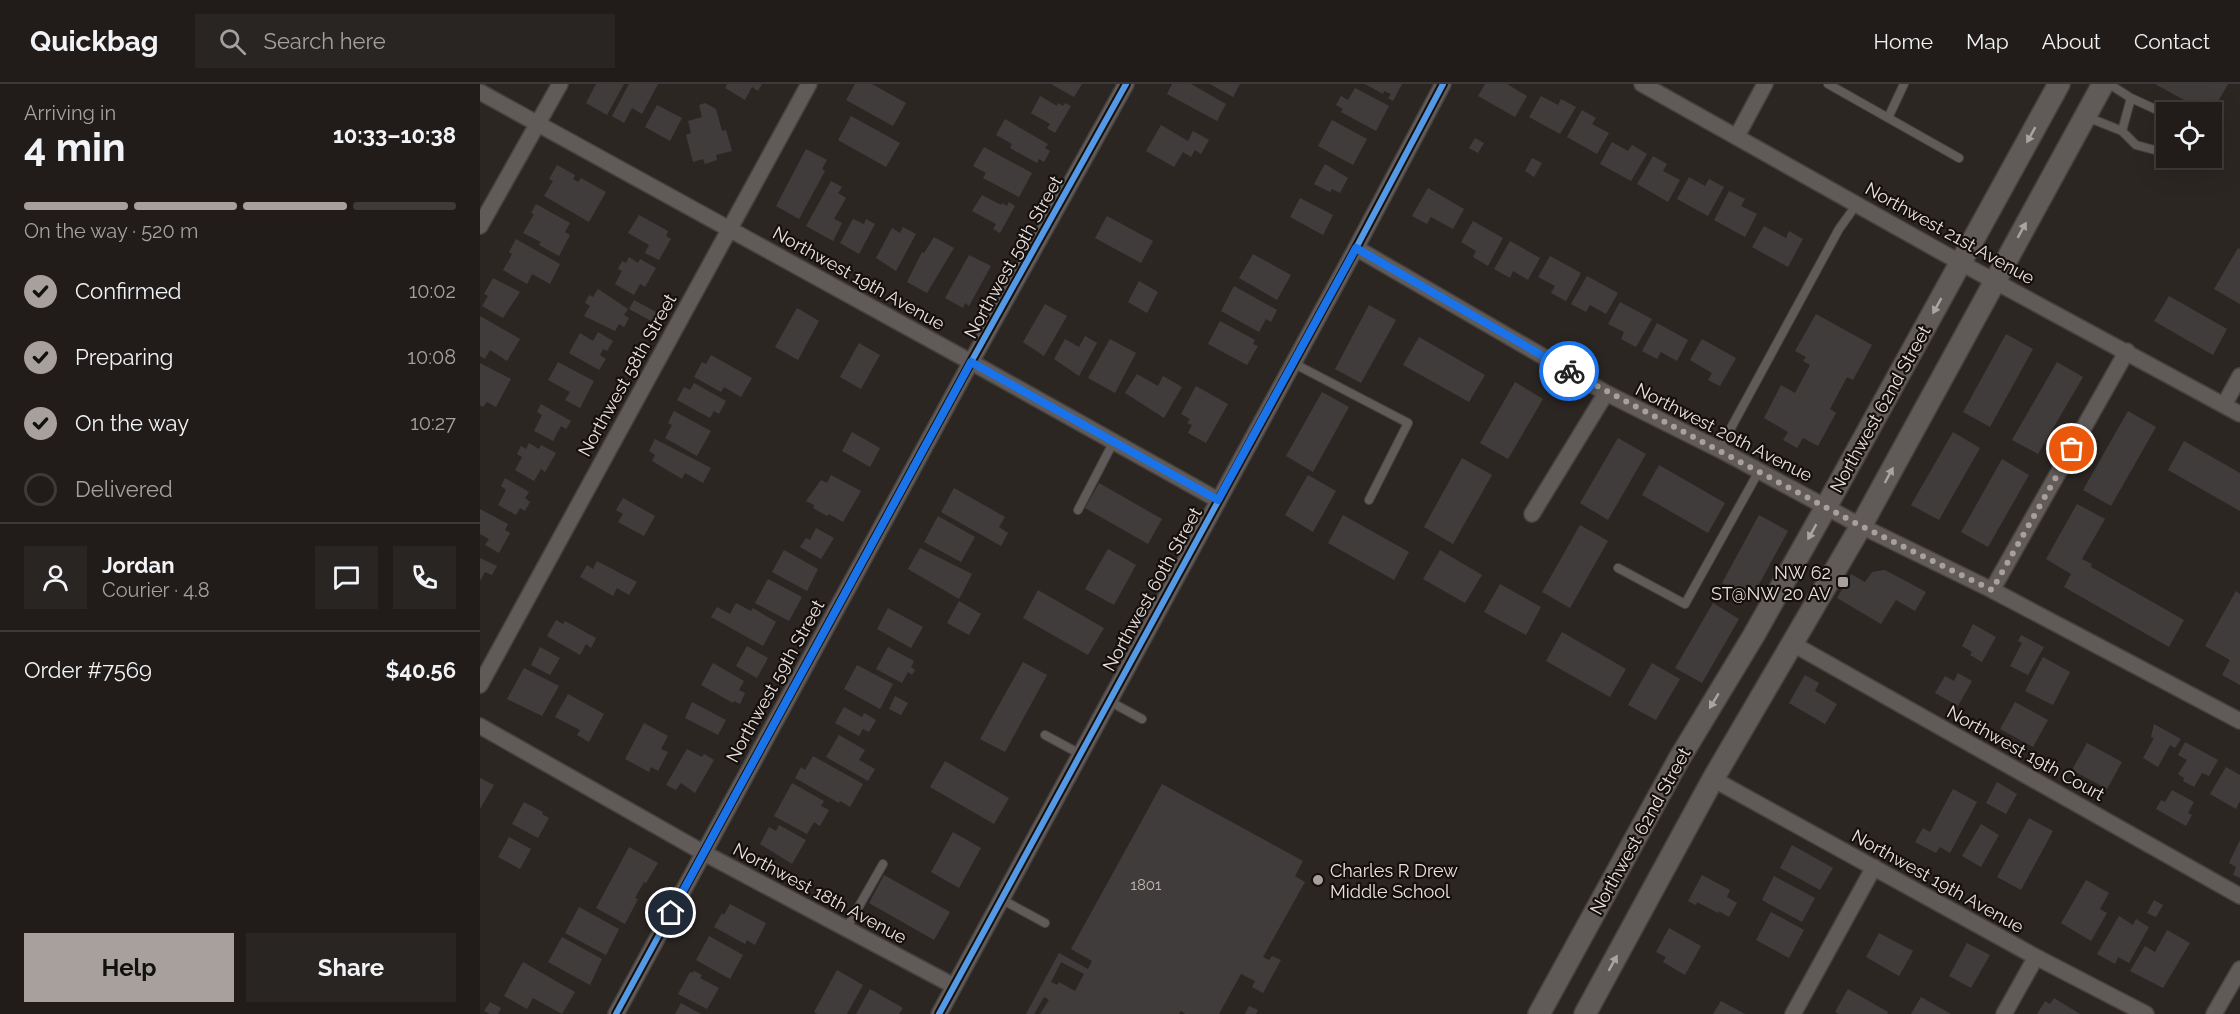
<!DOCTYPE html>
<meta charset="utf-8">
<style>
body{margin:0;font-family:Raleway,sans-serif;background:#292523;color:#f1f3f6;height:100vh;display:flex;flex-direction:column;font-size:22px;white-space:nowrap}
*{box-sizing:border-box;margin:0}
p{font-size:20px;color:#a2a1a2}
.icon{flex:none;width:33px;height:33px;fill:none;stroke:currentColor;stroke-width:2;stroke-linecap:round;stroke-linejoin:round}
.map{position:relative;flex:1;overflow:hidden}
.drawer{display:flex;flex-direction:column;background:#211c1a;width:480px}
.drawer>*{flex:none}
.fabs{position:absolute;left:1676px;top:18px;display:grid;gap:12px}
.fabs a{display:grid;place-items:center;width:66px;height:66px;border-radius:0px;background:#211c1a;box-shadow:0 6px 24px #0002,0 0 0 2px #3e3a39;font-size:30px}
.pin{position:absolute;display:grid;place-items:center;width:51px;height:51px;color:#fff;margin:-26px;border:3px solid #fff;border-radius:50%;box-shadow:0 2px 6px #0007}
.courier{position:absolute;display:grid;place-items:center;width:60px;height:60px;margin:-30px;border:4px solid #1a73e8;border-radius:50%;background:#fff;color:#222;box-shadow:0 2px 8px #0007}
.overview em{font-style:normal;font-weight:700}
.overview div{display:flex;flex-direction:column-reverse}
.overview{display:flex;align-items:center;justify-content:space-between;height:102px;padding:0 24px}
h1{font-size:39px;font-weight:700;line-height:45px}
.bar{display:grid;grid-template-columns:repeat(4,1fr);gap:9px 6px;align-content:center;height:72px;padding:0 24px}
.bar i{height:8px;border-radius:4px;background:#3e3a39}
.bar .selected{background:#a7a09c}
.bar p{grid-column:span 4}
.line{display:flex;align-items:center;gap:15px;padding:0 24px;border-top:2px solid #3e3a39}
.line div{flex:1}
.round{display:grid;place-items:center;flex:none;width:63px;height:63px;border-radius:0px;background:#292523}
ol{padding:0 24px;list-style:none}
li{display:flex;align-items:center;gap:18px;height:66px}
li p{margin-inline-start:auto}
li .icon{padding:6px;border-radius:50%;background:#a7a09c;color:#111;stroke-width:4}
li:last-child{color:#a2a1a2}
li i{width:33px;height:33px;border:3px solid #3e3a39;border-radius:50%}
.cta{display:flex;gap:12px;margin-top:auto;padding:12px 24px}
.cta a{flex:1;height:69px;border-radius:0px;background:#a7a09c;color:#111;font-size:24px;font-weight:700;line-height:69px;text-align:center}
.cta a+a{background:#292523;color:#f1f3f6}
header{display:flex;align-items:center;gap:36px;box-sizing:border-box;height:84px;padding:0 30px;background:#211c1a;border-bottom:2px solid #3e3a39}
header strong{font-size:28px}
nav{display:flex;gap:33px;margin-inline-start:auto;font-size:21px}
.search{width:420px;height:54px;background:#292523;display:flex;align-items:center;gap:15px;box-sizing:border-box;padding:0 21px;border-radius:0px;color:#a2a1a2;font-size:22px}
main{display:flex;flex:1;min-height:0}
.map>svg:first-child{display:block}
.building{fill:#413c3c;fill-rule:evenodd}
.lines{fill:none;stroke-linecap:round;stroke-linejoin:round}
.service-casing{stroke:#47423f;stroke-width:10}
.minor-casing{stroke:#47423f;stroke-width:18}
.secondary-casing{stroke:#47423f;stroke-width:24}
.service{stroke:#605b59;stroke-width:8}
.minor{stroke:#605b59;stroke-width:15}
.secondary{stroke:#605b59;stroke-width:21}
.cycleway-casing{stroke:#15100d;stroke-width:10}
.cycleway{stroke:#5399e6;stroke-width:6}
.oneway{fill:#aba5a2}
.done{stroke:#a7a09c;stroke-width:6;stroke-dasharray:0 10.8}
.route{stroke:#1a73e8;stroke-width:8}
.poi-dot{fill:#a7a09c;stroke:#15100d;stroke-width:2}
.labels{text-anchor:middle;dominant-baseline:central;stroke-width:4.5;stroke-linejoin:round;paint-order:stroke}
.number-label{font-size:15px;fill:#bfb8b5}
.street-label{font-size:18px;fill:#e9e1dd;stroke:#15100d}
.poi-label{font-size:18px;fill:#e9e1dd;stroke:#15100d;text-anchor:end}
</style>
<header>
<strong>Quickbag</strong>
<div class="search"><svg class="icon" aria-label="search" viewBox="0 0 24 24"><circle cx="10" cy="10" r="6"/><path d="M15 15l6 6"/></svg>Search here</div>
<nav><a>Home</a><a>Map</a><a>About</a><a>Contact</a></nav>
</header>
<main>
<section class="drawer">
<div class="overview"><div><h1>4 min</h1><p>Arriving in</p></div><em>10:33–10:38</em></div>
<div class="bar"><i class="selected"></i><i class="selected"></i><i class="selected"></i><i></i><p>On the way · 520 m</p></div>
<ol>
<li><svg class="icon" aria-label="check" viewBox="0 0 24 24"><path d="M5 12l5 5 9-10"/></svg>Confirmed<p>10:02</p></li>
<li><svg class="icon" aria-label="check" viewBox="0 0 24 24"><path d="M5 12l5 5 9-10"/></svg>Preparing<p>10:08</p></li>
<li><svg class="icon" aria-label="check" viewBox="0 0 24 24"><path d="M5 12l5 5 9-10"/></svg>On the way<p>10:27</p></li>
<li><i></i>Delivered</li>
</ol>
<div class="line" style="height:108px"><a class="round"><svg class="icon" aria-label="person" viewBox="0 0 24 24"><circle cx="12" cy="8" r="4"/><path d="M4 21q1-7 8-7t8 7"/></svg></a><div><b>Jordan</b><p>Courier · 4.8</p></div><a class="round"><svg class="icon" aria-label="chat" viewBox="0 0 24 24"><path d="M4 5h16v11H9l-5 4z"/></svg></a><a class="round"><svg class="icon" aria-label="phone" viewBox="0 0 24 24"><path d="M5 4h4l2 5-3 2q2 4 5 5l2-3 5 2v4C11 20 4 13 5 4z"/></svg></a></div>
<div class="line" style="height:78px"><div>Order #7569</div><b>$40.56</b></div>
<div class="cta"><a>Help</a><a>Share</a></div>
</section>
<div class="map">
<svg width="1760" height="930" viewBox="0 0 1760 930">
<rect width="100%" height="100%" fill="#2c2623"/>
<path class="building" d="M116 0H144L127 31 106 19Z
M149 0H178L162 30 152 24 144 39 132 32Z
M247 0H282L278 7 272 3 265 16 245 4Z
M375 0H392L426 19 413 42 366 16Z
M571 0H602L594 13Z
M692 0H711L746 20 737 37 687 10Z
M730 0H760L753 13Z
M885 0H922L913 17 908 14 911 10 904 7 903 10Z
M1005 0H1027L1047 12 1035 33 998 12Z
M1675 0H1748L1732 28H1726Z
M875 4 909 22 896 47 861 28 863 25 856 21 861 12 868 16Z
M560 12 577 22 578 19 583 22 585 19 591 22 575 49 567 44 570 40 551 29Z
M1061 12 1078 21 1081 15 1096 23 1080 50 1049 33Z
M225 19 236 25 242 47 246 46 252 67 236 71 237 76 225 80 223 75 213 78 206 51 211 49 208 37 222 33 219 21Z
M177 21 202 34 190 57 165 43Z
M1102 26 1116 34 1112 40 1129 49 1117 70 1087 53Z
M371 32 420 59 406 83 358 56Z
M525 35 568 60 565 64 570 67 564 78 559 75 557 79 530 64 532 60 516 51Z
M852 36 887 55 873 81 838 62Z
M681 41 708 57 713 47 729 56 721 70 715 66 711 73 703 68 694 83 666 67Z
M995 54 1004 59 998 69 989 64Z
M1132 58 1148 67 1152 61 1167 70 1151 97 1120 80Z
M504 63 552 89 539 113 503 94 506 89 493 82Z
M326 65 347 76 342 85 345 87 319 135 296 122Z
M1173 72 1187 80 1183 87 1200 96 1188 118 1157 100Z
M1052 74 1062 79 1054 93 1045 87Z
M845 80 868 94 860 109 852 105 850 108 834 100Z
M77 81 95 91 93 95 98 98 101 94 126 108 109 138 64 112 73 97 69 95Z
M1209 93 1225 102 1229 95 1244 103 1228 132 1197 115Z
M351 97 362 103 358 109 366 114 354 135 362 139 353 157 326 142Z
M948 104 984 125 973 145 951 133 947 140 932 132Z
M1249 107 1265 115 1261 122 1277 130 1265 153 1234 136Z
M502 111 521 121 522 119 527 122 529 118 535 122 520 149 513 145 516 140 492 127Z
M820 114 853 131 843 151 810 133Z
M56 120 90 139 85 148 90 151 79 172 59 161 61 158 43 149 54 130 51 129Z
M159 131 188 147 186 152 191 155 179 176 165 169 169 161 148 149Z
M627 132 673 157 661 179 615 154Z
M373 135 384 140 386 135 395 140 379 170 360 159Z
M993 137 1023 154 1008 182 993 173 996 167 981 158Z
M1284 142 1306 154 1309 147 1323 155 1308 183 1272 163Z
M423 143 436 150 416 187 396 174 412 144 420 149Z
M454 153 474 164 447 209 427 198 442 168 444 169Z
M36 155 80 180 70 200 52 190 47 200 23 186 32 170 29 168Z
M1030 157 1060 174 1048 196 1033 187 1030 194 1014 185Z
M1758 164 1760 165V220L1734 205Z
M773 170 811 191 797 216 759 194Z
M489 171 511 182 489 222 485 219 483 224 465 214Z
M1070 172 1101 189 1086 217 1071 209 1075 202 1058 193Z
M149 173 158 179 160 175 176 184 165 203 160 200 154 211 135 200 142 187 138 185 142 177 146 179Z
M1107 192 1138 209 1126 230 1110 221 1106 228 1091 220Z
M13 194 40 208 23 234 2 222 8 212 4 210Z
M659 197 678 208 667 229 648 218Z
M754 202 797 226 791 238 786 235 779 248 741 227Z
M118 205 148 225 144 231 149 234 144 243 139 240 135 247 104 232 110 222 105 219 109 211 113 213Z
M1689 212 1747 245 1733 271 1674 237Z
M154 216 178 229 173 238 149 225Z
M1140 218 1172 235 1156 263 1141 255 1144 248 1128 240Z
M565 220 587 232 564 272 543 258Z
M889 221 916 236 881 299 855 285Z
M317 224 339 237 318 276 295 263Z
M1336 230 1392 261 1373 296 1367 293 1350 325 1356 329 1338 362 1323 354 1317 364 1303 356 1308 348 1284 334 1301 301 1315 309 1330 281 1323 277 1326 273 1315 267Z
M0 232 40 255 27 277 10 266 5 275 0 272Z
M740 237 775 256 773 260 778 262 767 281 728 260Z
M1177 239 1208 256 1197 277 1181 268 1177 275 1162 267Z
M118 248 133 257 127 267 123 265 120 271 126 275 119 286 89 269 100 249 113 257Z
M1526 250 1553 265 1510 343 1483 328Z
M605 252 617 259 599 292 574 275 585 255 599 263Z
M939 253 1005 291 989 318 923 281Z
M630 255 656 269 635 309 608 294Z
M1222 255 1256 274 1240 302 1228 296 1232 289 1210 276Z
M379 259 400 271 381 305 360 293Z
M231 271 272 294 261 313 244 303 241 308 214 293 222 278 226 280Z
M78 278 114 297 100 324 85 316 90 308 68 296Z
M1577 278 1603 293 1558 370 1532 356Z
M0 279 31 295 16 323 7 318 3 323 0 321Z
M657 290 678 302 683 292 702 303 684 334 645 309Z
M1035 298 1063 315 1028 375 1000 359Z
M214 299 246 317 239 330 234 327 230 334 197 316 204 303 210 306Z
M716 302 748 320 726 359 708 349 712 341 707 339 710 335 701 330Z
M842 308 869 323 833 388 806 372Z
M61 320 91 337 86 345 81 342 73 357 54 347 62 331 57 328Z
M194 327 231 347 217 372 185 354 192 341 188 339Z
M1648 327 1676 343 1631 422 1603 406Z
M372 348 400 364 390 383 362 367Z
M1473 348 1500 364 1459 436 1431 421Z
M1138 354 1166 370 1128 436 1100 419Z
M175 355 231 384 223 399 205 389 202 395 172 377 175 371 169 367Z
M1704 357 1760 389V427L1688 386Z
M49 359 59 365 61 361 76 369 65 388 61 385 54 397 35 386 42 373 37 370 41 362 46 365Z
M982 374 1012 391 973 460 944 443Z
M1522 375 1549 391 1508 463 1481 448Z
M1179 381 1245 419 1228 449 1162 411Z
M351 391 381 407 363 438 349 430 347 432 333 424 334 421 326 417 341 396 347 399Z
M828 391 856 407 833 448 805 431Z
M25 394 49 408 45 414 50 418 45 427 40 424 36 431 18 421 26 406 21 402Z
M619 399 682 435 668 460 605 424Z
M474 404 525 433 519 443 528 449 521 462 461 428Z
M143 414 175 432 164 452 138 438 143 430 136 426Z
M1597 420 1625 435 1602 475 1612 480 1611 483 1704 536 1689 563 1584 503 1591 490 1566 475Z
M0 425 28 440 25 446 30 449 19 469 5 461 9 455 0 450Z
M863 431 929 468 914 496 848 459Z
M1279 431 1308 447 1271 515 1242 499Z
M458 432 495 453 481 478 444 458Z
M1100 441 1128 457 1090 524 1062 508Z
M336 444 354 454 341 475 320 463 326 454 330 456Z
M440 464 492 490 479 515 428 485Z
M628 465 656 481 634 521 605 505Z
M304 466 338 485 327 507 292 488Z
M960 466 1002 491 985 519 943 495Z
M0 474 17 482 12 491 5 488 0 497Z
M117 477 157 498 149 511 137 504 133 512 100 493 107 481 113 485Z
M1405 486 1446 508 1435 527 1416 516 1401 540 1357 514 1371 490 1385 498 1392 488Z
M288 495 322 513 309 537 275 519Z
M1020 500 1061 523 1046 551 1004 528Z
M558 506 624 544 608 571 543 534Z
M1756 507 1760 510V601L1742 591 1750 576 1725 562Z
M479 517 501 530 489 551 467 539Z
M256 519 271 527 273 524 296 538 283 562 231 533 237 523 250 530Z
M1233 519 1259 535 1222 599 1195 584Z
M408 524 443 543 431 564 397 545Z
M76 536 83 540 85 537 116 554 111 564 106 560 100 571 67 552Z
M1493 540 1516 553 1502 578 1490 571 1492 568 1482 562Z
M1082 548 1146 585 1130 613 1066 577Z
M1541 551 1564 563 1548 591 1530 582 1542 559 1538 557Z
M267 562 288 574 277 594 256 582Z
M60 563 80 574 70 591 51 581Z
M408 563 434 577 431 583 435 586 432 591 428 588 422 599 396 585Z
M1563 573 1590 588 1573 621 1545 607Z
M543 578 567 591 525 668 500 655Z
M233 579 264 597 259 606 265 609 260 620 254 617 253 619 221 601Z
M1172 579 1200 595 1176 636 1148 621Z
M377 581 413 600 400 625 364 605Z
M44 584 79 602 62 632 27 615Z
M1478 589 1492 597 1478 622 1455 609 1465 592 1474 597Z
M1325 591 1339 599 1335 607 1357 620 1345 640 1309 619Z
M88 610 124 630 109 658 97 651 100 646 75 633Z
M415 612 428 619 421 631 409 625Z
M212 618 246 636 238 651 205 634Z
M1535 618 1568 636 1553 663 1520 645Z
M364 623 382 633 384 629 396 636 389 648 383 645 379 652 355 639Z
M164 639 188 652 181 665 188 668 178 687 171 683 169 688 145 675Z
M1674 640 1701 655 1695 664 1690 661 1678 683 1663 674 1674 654 1671 653Z
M359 651 385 666 379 676 395 685 388 697 346 673Z
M1705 658 1738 676 1729 692 1722 689 1714 703 1703 697 1704 694 1698 690 1707 676 1698 671Z
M1607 659 1642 678 1627 705 1592 686Z
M207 665 222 673 224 670 234 676 215 709 201 699 196 706 186 701Z
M333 672 383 700 370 723 360 717 359 719 315 694 321 683 325 686Z
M465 677 529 714 514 740 450 703Z
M1746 683 1760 691V717L1756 725 1730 710Z
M0 694 14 701 0 725Z
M1517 698 1537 710 1526 730 1506 719Z
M312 699 344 717 341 722 349 726 340 742 334 738 327 750 294 732Z
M682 700 823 777 815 792 825 798 783 873 789 876 792 872 801 876 783 909 772 903 775 897 761 890 739 930H705L701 927 699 930H560L569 916 564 913 554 930H546L579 869 608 885 612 877 591 865ZM581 878 604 890 595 907 579 898 577 901 571 898Z
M1473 705 1497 718 1470 769 1460 763 1456 769 1435 758 1443 744 1450 748Z
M1692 706 1714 718 1708 729 1712 731 1706 742 1676 725 1681 716 1685 718Z
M44 718 63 728 62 730 69 734 58 754 32 740Z
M1549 734 1573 747 1541 806 1517 793Z
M1501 740 1519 751 1501 783 1482 772Z
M299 741 326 756 312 780 280 760 289 743 296 747Z
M473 748 501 764 479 804 451 788Z
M29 753 51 765 40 785 18 773Z
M1760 756V794L1753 791 1756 783 1749 779Z
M1312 761 1353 784 1340 806 1300 784Z
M149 763 178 779 166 799 164 798 155 814 158 815 145 840 116 824Z
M404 791 470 828 454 856 389 819Z
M1222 791 1250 806 1247 813 1257 819 1249 833 1239 827 1238 829 1217 818 1216 821 1208 817Z
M1294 792 1335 814 1322 838 1282 816Z
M1606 796 1629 809 1620 825 1627 829 1611 857 1581 839Z
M1674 816 1683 821 1676 833 1667 829Z
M250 820 286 839 275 861 267 856 265 860 234 843 242 829 244 831Z
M99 823 139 845 126 871 85 849Z
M1291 828 1324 846 1309 874 1276 856Z
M1639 832 1653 841 1656 835 1669 843 1649 879 1638 873 1635 880 1617 870Z
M1189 844 1221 862 1205 891 1183 878 1186 873 1176 868Z
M1687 846 1710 859 1683 904 1650 887 1665 862 1675 868Z
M1399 849 1433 867 1419 892 1386 873Z
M229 852 263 871 250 895 216 876Z
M82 853 122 875 110 901 68 878Z
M1487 859 1510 871 1491 904 1469 892Z
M43 878 95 908 82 930 53 914 47 925 24 912Z
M357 886 383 901 367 930H337L334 928Z
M214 887 222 891 220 894 239 904 227 925 198 910 210 888 212 889Z
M390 905 423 924 419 930H376Z
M1368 905 1408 928 1407 930H1359L1355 928Z
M1441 913 1471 930H1431Z
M1574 914 1600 930H1557L1565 917 1570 920Z
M1241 917 1265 930H1233Z
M10 918 21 924 18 930H10L4 927Z
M201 919 221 930H195Z
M769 922 778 926 776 930H765Z"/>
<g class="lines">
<defs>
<path id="service" d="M1348 0 1479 74
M1651 14 1686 30
M1607 33 1642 47 1651 14 1629 0
M1408 34 1424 0
M1642 47 1656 61 1686 69
M813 279 928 339 889 416
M1239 366 1359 145 1377 120
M598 426 634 357
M1138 484 1205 520 1279 387
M629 617 662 635
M565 651 600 670
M521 815 565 839
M366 845 403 780"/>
<path id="minor" d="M1162 0 1481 179 1760 330
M0 8 491 278 738 416
M1257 52 1285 0
M0 142 80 0
M876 164 1126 309 1246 369 1381 442 1512 506 1760 637
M1744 321 1760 292
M1052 430 1126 309
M1512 506 1647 267
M1313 560 1760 812
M0 601 329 0
M0 642 224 769 474 902
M1233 695 1556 873 1666 930
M136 930 491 278 646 0
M459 930 876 164 963 0
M1313 930 1394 783
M1524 930 1556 873
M1734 930 1760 885"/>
<path id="secondary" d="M1059 930 1199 675 1274 551 1346 423 1579 0
M1105 930 1233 695 1381 442 1623 0"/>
</defs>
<use href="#service" class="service-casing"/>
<use href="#minor" class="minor-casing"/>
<use href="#secondary" class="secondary-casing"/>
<use href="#service" class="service"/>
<use href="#minor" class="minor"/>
<use href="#secondary" class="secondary"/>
<defs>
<path id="cycleway" d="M136 930 491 278 646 0
M459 930 876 164 963 0"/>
</defs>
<use href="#cycleway" class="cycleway-casing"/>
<use href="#cycleway" class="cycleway"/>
</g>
<defs><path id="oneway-solid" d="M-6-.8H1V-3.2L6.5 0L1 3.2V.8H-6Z" transform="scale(1.5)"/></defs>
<g class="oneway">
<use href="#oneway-solid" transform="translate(1551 51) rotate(119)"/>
<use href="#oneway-solid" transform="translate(1542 146) rotate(-61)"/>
<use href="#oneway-solid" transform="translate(1457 222) rotate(119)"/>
<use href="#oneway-solid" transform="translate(1409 391) rotate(-62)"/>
<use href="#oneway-solid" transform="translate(1332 448) rotate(119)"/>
<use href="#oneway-solid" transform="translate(1234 617) rotate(121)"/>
<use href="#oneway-solid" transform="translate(1133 879) rotate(-61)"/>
</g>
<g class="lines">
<path class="done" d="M1089 287 1381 442 1512 506 1592 365"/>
<path class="route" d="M191 829 491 278 738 416 876 164 1089 287"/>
</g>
<g class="poi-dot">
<rect x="1357" y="492" width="12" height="12" rx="3"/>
<circle cx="838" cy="796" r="6"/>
</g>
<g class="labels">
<g class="number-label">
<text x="666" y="801">1801</text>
</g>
<g class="street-label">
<text transform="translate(1470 149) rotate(29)">Northwest 21st Avenue</text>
<text transform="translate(533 173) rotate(-61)">Northwest 59th Street</text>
<text transform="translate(379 194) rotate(29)">Northwest 19th Avenue</text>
<text transform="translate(147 291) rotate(-61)">Northwest 58th Street</text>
<text transform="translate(1400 325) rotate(-61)">Northwest 62nd Street</text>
<text transform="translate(1244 348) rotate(27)">Northwest 20th Avenue</text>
<text transform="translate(672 505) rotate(-61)">Northwest 60th Street</text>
<text transform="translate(295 597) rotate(-61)">Northwest 59th Street</text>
<text transform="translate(1546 669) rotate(29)">Northwest 19th Court</text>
<text transform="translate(1160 747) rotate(-61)">Northwest 62nd Street</text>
<text transform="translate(1458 797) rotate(29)">Northwest 19th Avenue</text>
<text transform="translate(340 809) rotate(28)">Northwest 18th Avenue</text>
</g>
<g class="poi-label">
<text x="1351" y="488">NW 62<tspan x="1351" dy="21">ST@NW 20 AV</tspan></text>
<text x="850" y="786" text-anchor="start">Charles R Drew<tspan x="850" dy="21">Middle School</tspan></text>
</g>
</g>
</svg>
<div class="fabs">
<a><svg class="icon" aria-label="locate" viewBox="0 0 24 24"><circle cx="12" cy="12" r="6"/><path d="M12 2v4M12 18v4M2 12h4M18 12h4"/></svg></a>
</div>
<div class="pin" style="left:1592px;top:365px;background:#ea580c"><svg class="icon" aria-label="bag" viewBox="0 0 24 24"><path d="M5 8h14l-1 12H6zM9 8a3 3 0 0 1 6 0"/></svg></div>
<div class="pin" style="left:191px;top:829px;background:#1f2937"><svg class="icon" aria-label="home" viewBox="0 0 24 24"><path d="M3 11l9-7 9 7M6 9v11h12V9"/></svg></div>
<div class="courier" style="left:1089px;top:287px"><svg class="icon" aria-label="bike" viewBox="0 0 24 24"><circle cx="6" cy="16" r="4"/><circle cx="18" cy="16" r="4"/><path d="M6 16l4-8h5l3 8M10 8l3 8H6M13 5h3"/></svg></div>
</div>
</main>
